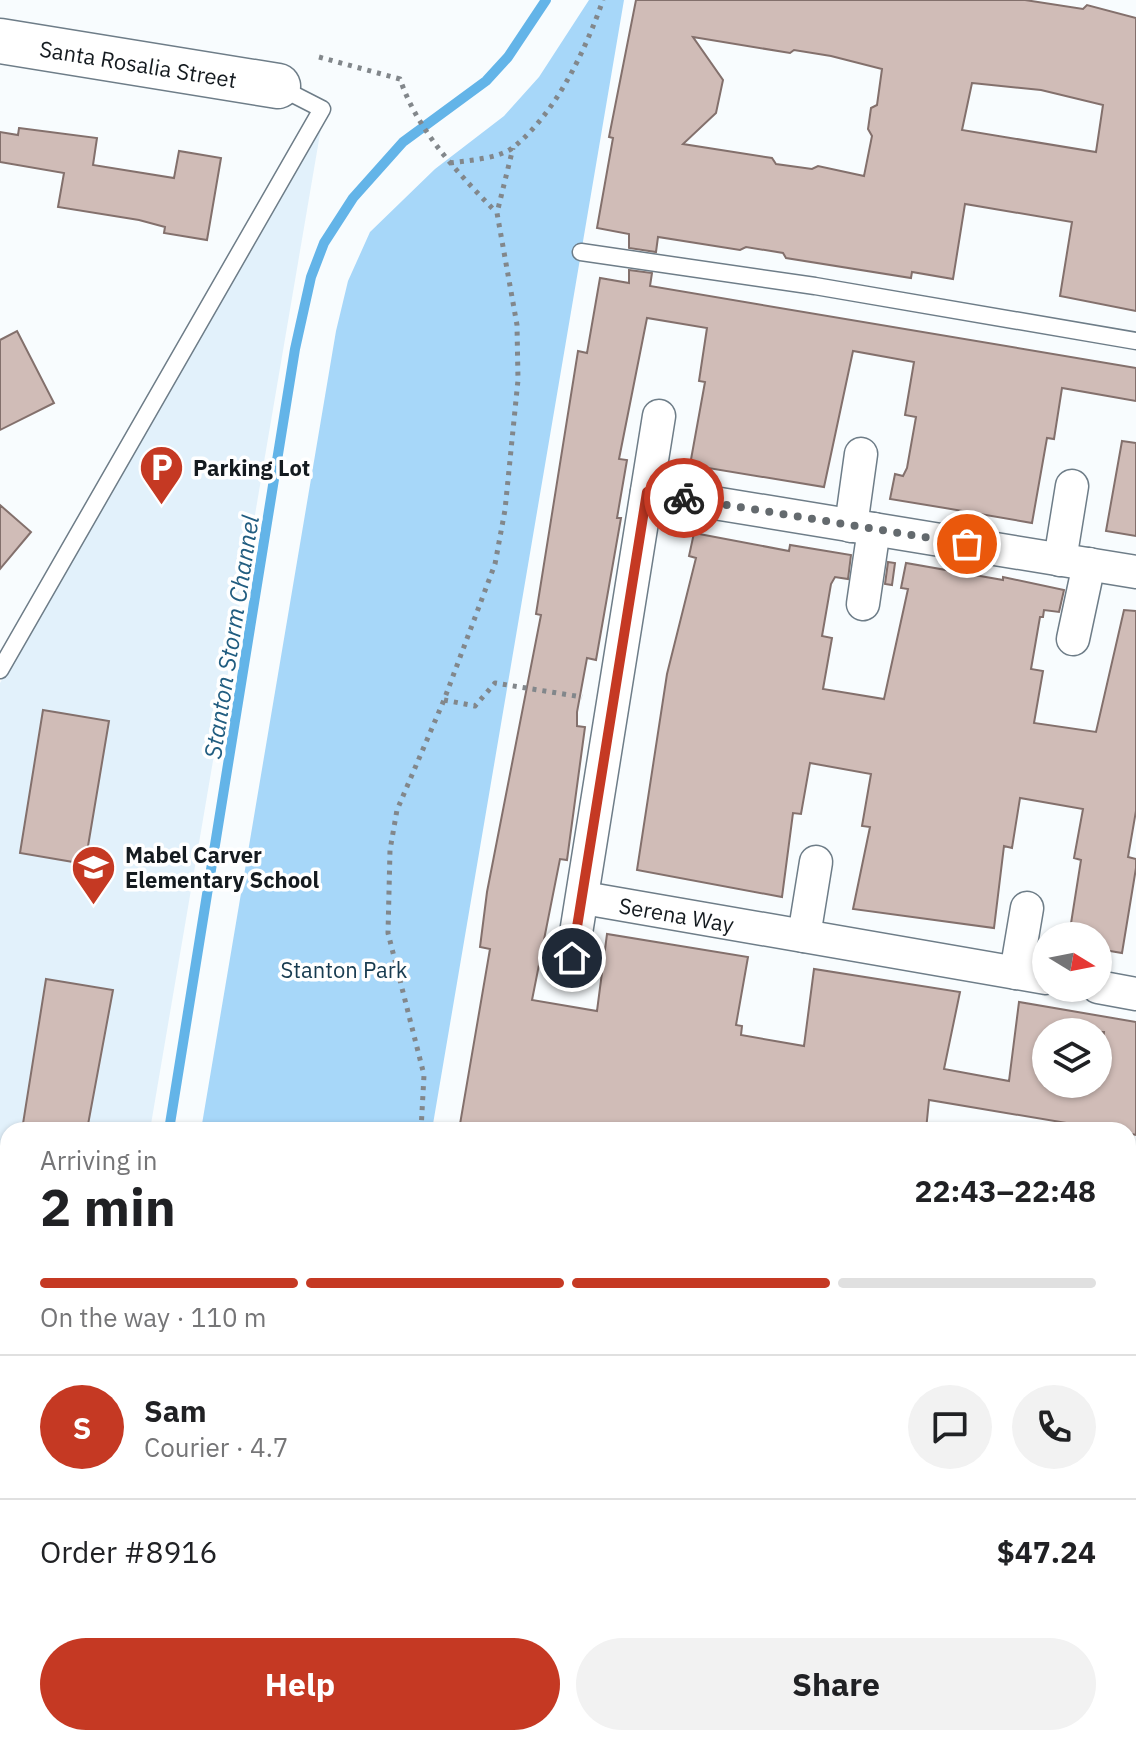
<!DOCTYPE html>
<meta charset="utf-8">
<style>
body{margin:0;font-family:"IBM Plex Sans",sans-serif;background:#f2f2f2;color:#202124;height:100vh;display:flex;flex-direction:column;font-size:30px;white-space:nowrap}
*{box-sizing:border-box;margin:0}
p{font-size:26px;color:#757577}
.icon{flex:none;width:44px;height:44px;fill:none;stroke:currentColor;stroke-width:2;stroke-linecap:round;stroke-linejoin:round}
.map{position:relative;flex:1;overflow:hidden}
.drawer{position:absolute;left:0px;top:1122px;width:1136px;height:624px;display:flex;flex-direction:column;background:#fff;border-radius:24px 24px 0 0;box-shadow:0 2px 6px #0004}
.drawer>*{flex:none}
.needle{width:52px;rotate:100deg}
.buttons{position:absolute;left:1032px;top:922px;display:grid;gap:16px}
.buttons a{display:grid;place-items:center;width:80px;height:80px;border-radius:50%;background:#fff;box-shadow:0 2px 6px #0004;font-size:40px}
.pin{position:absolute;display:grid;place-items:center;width:68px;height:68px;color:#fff;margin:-34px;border:4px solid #fff;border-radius:50%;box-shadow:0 2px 8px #0007}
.courier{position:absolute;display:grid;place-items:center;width:80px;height:80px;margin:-40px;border:6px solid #c53923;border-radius:50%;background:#fff;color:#222;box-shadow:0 2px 10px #0007}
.summary em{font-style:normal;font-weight:800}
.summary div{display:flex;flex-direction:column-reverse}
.summary{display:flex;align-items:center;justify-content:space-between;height:136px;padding:0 40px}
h1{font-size:52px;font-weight:800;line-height:60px}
.bar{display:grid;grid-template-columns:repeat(4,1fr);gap:12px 8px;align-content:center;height:96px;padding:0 40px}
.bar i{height:10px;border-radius:6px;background:#e0e0e0}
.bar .current{background:#c53923}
.bar p{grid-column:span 4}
.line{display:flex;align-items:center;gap:20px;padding:0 40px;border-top:2px solid #e0e0e0}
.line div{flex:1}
.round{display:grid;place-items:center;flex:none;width:84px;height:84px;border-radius:42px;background:#f2f2f2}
.cta{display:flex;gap:16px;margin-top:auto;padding:16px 40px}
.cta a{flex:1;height:92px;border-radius:48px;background:#c53923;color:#fff;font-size:32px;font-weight:800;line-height:92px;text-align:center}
.cta a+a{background:#f2f2f2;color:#202124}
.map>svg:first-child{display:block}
.built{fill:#e2f1fb}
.green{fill:#a7d7f9}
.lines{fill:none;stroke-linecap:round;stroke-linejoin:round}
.stream{stroke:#63b4e8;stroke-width:10}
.building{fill:#d0bcb7;stroke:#83706c;stroke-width:2;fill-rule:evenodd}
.lane-casing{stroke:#6e7d88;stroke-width:19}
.street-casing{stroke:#6e7d88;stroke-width:35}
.secondary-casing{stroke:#6e7d88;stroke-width:47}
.path{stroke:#82878b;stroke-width:5;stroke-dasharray:4 6;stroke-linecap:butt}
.lane{stroke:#fff;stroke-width:16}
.street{stroke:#fff;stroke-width:32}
.secondary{stroke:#fff;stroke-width:44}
.done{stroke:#646a6e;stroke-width:8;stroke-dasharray:0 14.4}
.route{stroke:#c53923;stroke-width:10}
.labels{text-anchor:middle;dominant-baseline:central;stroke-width:7;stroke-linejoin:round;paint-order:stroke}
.street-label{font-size:22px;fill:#151b20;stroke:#fff}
.poi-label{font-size:22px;font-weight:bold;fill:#151b20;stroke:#fff;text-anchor:start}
.park-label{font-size:22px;fill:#173b50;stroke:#fff}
.water-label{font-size:24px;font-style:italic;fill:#215d80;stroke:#fff}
</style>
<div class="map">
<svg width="1136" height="1746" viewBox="0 0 1136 1746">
<rect width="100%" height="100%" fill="#f8fcfe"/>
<path class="built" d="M321 128 150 1130H8V1738H47L46 1746H0V683Z
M1128 1151 1136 1152V1746H252L253 1738H1128Z"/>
<path class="green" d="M589 0H624L432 1130H201L336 331 348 281 370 232 435 169 504 116 539 77Z
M98 1738H253L252 1746H96Z"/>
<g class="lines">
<path class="stream" d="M169 1130 295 349 311 277 324 243 353 198 403 142 486 81 508 57 546 0
M69 1746 71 1738"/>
</g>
<path class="building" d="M636 0H1025L1083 9 1087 5 1136 18V311L1060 296 1072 222 965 204 953 279 912 272 911 278 786 258 783 253 746 247 740 250 658 237 656 252 629 248V234L597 228 613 138 609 137ZM693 37 790 53 794 50 831 56 882 69 877 105 871 108 868 129 872 136 864 176 818 166 812 169 776 164 772 158 683 144 716 113 723 80ZM972 83 1041 90 1103 105 1096 152 962 130Z
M19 128 97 138 93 165 174 178 179 151 221 158 207 240 164 233 165 227 139 220 58 207 64 173 0 162V132L18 135Z
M629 270 652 273 650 286 1136 368V401L1062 388 1054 439 1047 438 1032 523 945 508 890 499 895 474 903 476 907 468 916 417 905 415 914 362 853 351 824 487 690 465 705 382 699 381 707 328 647 318 619 459 627 460 617 518H621L596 660 587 658 577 712V726L585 727 567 860 560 859 532 1000 597 1011 607 934 748 957 736 1025 742 1026 741 1035 804 1046 814 969 960 992 944 1069 1009 1081 1019 1002 1136 1022V1135L1128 1133V1130H1108L929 1100 926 1130H459L490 949 480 947 487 892 541 615 536 614 578 351 587 353 600 278 629 283ZM1046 1032H1104L1098 1084H1046Z
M17 331 54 403 0 430V340Z
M1122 441 1136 443V536L1106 531Z
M0 505 31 532 0 569Z
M694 533 789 551 790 545 851 555 848 579 835 577 831 584 822 636 832 638 823 689 884 699 908 589 901 588 906 563 1003 580V577L1064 590 1059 612 1044 610 1043 617H1040L1031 669 1043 671 1034 723 1096 732 1124 610 1136 611V811L1128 857 1136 859V868L1122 953 1098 949V936H1069L1081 860 1074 858 1083 809 1020 798 1012 848 1004 846 994 928 853 909 870 827 862 826 871 774 810 763 801 814 793 813 782 897 637 870 667 674 696 558 689 556Z
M888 562 895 563 892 585 885 584Z
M43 710 109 721 85 864 20 853Z
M46 979 113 990 87 1130H22Z"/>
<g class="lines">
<defs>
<path id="lane" d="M581 252 815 286 1136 341
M0 670 322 109 279 87
M1128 1588 1136 1589
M364 1746 366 1738"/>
<g id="street">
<path d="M647 492 1136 572"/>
<path d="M851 526 861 454"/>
<path d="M1060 560 1072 486"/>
<path d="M863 604 874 529"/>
<path d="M1073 639 1089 564"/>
<path id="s1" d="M584 898 1046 978"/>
<path d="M804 936 816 862"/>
<path d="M572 958 659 416"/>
<path d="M1016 973 1027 908"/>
<path d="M1098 987 1136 994"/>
<path d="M1128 1403 1136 1404"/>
</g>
<g id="secondary">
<path id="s2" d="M0 41 278 86"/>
</g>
</defs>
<use href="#lane" class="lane-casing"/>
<use href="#street" class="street-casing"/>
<use href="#secondary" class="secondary-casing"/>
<path class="path" d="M319 57 400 79C418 132 458 173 496 212
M450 163C469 160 500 159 515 146 557 111 585 51 603 0
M444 700 475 706 495 683 582 697
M421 1130 424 1075 388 933 390 850 397 810 444 700 495 564 505 510 518 380 517 325 497 213 513 148
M159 1746 162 1738"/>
<use href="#lane" class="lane"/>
<use href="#street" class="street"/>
<use href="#secondary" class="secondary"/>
</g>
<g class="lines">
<path class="done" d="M684 498 967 544"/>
<path class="route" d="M572 958 647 492 684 498"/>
</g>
<defs>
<symbol id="parking-pin" viewBox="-11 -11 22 30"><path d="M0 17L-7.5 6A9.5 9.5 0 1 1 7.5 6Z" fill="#c53923" stroke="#fff"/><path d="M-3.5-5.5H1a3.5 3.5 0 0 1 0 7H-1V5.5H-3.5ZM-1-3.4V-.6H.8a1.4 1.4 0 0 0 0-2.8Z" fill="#fff"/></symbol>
<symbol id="school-pin" viewBox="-11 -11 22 30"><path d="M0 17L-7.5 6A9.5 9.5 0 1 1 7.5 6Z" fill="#c53923" stroke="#fff"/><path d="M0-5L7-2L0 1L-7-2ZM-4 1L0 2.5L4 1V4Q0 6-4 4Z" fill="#fff"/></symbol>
</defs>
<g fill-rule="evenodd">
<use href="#parking-pin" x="136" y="442" width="51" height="69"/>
<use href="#school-pin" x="68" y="842" width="51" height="69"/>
</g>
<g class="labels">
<g class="street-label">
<text stroke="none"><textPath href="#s2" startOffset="140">Santa Rosalia Street</textPath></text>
<text stroke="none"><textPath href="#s1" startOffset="94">Serena Way</textPath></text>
</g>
<g class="poi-label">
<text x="193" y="467">Parking Lot</text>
<text x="125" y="854">Mabel Carver<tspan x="125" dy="25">Elementary School</tspan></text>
</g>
<g class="park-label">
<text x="344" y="969">Stanton Park</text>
</g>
<g class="water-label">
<text transform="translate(231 637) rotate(-81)">Stanton Storm Channel</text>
</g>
</g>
</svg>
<div class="buttons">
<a><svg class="needle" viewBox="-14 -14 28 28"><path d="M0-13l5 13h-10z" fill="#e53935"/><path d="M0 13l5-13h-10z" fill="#757577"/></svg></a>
<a><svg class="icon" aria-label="layers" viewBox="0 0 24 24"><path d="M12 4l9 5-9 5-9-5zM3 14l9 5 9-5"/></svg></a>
</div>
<div class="pin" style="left:967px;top:544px;background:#ea580c"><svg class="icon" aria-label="bag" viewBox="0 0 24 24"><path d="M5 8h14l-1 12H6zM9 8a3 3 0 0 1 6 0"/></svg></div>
<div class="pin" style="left:572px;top:958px;background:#1f2937"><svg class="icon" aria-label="home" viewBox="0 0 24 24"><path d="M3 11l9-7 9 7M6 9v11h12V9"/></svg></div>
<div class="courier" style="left:684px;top:498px"><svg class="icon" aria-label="bike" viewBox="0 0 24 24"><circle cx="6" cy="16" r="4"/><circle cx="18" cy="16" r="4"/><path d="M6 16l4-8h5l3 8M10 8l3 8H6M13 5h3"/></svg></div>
<section class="drawer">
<div class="summary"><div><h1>2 min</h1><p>Arriving in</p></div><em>22:43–22:48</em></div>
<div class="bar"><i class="current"></i><i class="current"></i><i class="current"></i><i></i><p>On the way · 110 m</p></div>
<div class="line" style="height:144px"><b class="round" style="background:#c53923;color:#fff">S</b><div><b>Sam</b><p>Courier · 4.7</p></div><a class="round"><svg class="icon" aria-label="chat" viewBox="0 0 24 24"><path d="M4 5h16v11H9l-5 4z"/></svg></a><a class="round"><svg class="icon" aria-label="phone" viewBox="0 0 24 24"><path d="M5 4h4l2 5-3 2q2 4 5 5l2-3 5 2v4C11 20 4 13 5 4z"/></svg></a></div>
<div class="line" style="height:104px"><div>Order #8916</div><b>$47.24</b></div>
<div class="cta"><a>Help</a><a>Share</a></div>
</section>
</div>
